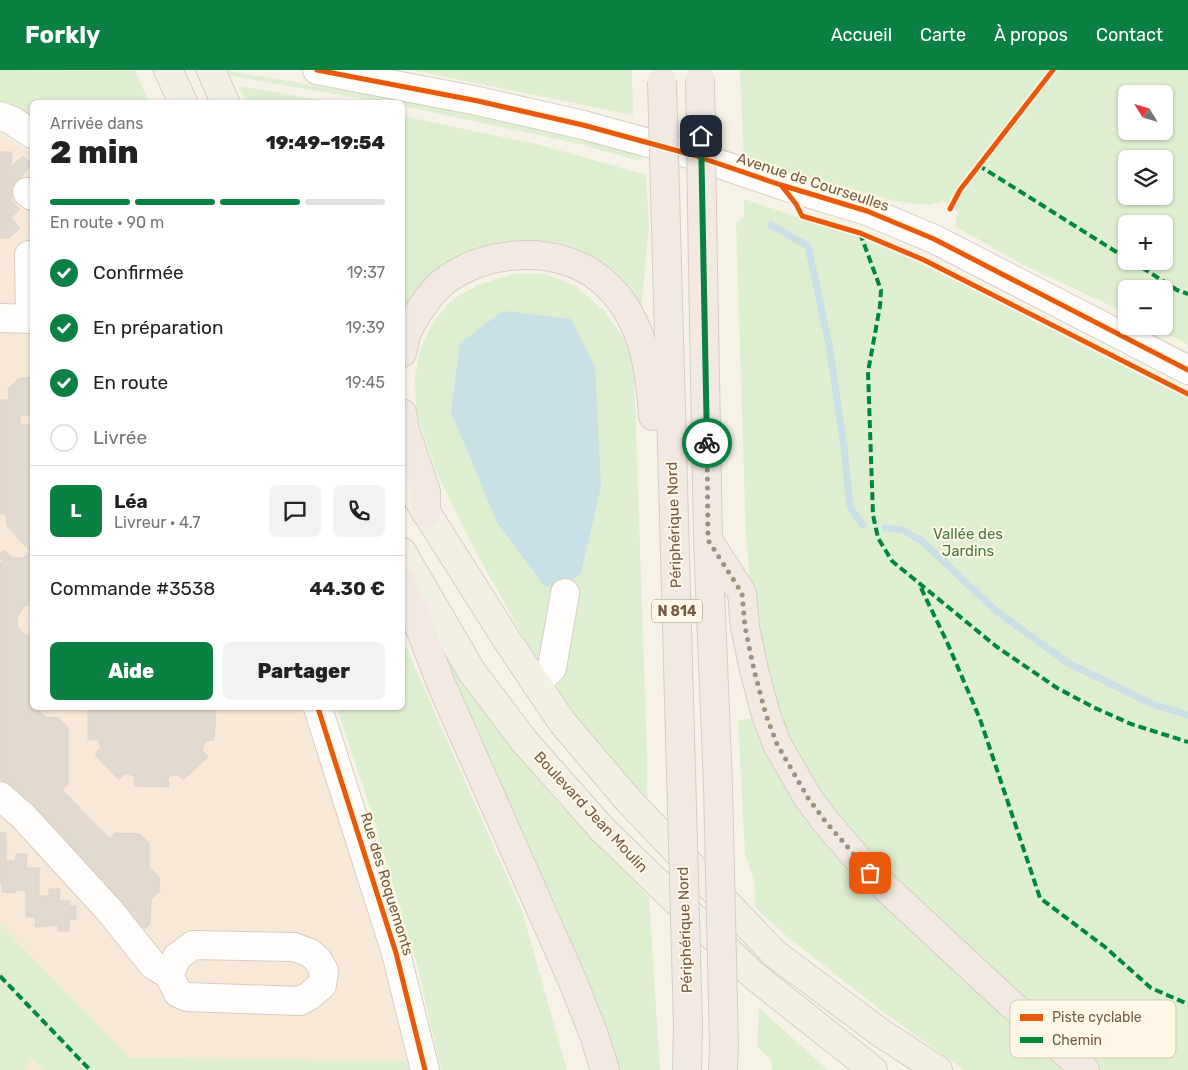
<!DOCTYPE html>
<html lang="fr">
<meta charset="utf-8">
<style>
body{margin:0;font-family:Rubik,sans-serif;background:#f2f2f2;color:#222;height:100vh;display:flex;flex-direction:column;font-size:19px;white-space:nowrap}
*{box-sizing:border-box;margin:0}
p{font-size:16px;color:#767676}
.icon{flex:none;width:28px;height:28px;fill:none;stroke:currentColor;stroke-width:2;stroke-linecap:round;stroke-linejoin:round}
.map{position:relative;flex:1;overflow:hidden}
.panel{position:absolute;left:30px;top:30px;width:375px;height:610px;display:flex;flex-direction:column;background:#fff;border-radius:8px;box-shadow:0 1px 4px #0004}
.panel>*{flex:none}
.needle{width:32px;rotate:307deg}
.controls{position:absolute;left:1118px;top:15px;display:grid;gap:10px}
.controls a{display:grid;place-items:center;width:55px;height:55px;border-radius:8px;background:#fff;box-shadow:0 1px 4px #0004;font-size:25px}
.pin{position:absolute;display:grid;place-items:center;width:42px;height:42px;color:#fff;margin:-21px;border-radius:10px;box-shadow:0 2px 8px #0006}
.courier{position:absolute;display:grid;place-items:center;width:50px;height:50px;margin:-25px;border:4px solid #0b8043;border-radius:50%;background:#fff;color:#222;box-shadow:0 1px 6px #0007}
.overview em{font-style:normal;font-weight:800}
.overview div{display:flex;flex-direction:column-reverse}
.overview{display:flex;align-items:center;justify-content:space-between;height:85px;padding:0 20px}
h1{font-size:32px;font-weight:800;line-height:38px}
.bar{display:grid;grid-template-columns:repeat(4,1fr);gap:8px 5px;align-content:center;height:60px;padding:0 20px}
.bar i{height:6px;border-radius:4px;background:#e0e0e0}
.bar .on{background:#0b8043}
.bar p{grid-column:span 4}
.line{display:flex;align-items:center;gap:12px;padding:0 20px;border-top:1px solid #e0e0e0}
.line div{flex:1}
.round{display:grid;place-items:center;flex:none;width:52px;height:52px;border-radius:8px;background:#f2f2f2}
ol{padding:0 20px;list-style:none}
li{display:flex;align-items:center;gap:15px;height:55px}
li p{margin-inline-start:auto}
li .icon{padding:5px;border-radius:50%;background:#0b8043;color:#fff;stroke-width:4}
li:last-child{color:#767676}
li i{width:28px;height:28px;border:2px solid #e0e0e0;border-radius:50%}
.action{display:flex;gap:10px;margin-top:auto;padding:10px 20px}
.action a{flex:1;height:58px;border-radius:8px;background:#0b8043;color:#fff;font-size:20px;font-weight:800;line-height:58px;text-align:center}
.action a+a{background:#f2f2f2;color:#222}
header{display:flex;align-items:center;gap:30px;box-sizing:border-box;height:70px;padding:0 25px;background:#0b8043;color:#fff}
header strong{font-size:24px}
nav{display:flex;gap:28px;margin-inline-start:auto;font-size:18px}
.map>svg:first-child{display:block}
.commercial{fill:#f7e8d8}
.green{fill:#deeed0;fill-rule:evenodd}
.water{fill:#c8e0e6}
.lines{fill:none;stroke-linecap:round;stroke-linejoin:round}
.stream{stroke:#c8e0e6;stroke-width:7}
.building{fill:#e2dace;stroke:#dfd5c8}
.minor-casing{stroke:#d5cdc1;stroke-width:30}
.major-casing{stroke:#d5cdc3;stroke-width:30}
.highway-casing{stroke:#d5cdc3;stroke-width:30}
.minor{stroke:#fefdfb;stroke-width:28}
.major{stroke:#f2efe3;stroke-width:28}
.highway{stroke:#f1e9e2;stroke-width:28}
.highway-bridge-casing{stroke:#d5cdc3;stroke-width:30;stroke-linecap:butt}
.highway-bridge{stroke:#f1e9e2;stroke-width:28}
.quiet{stroke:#00873e;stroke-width:4;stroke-dasharray:8 4;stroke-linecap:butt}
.cycleway-casing{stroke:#fff8e6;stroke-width:8}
.cycleway{stroke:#e8590c;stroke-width:5}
.done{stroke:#a2907e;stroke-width:5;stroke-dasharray:0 9}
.route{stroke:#0b8043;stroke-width:6}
.labels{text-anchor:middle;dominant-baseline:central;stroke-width:4;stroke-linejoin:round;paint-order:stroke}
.shield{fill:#fff8e6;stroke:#9e8b76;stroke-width:1}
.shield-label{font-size:14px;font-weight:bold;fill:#745c46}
.street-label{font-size:15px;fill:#745c46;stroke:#fff8e6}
.park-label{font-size:15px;fill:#487a3e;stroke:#fff8e6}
.key{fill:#fff8e6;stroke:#d5c9b6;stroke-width:1}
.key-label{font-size:14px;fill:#745c46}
</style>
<header>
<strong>Forkly</strong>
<nav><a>Accueil</a><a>Carte</a><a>À propos</a><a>Contact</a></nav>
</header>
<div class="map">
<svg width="1188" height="1000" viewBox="0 0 1188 1000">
<rect width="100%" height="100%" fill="#f6f2e6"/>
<path class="commercial" d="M0 63 32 84V638H301L339 751 385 901 409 1000H0Z"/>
<path class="green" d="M0 0 135 1 149 32H32V46L12 36 0 32Z
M412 0H632L633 45Z
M740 0H1188V275L1152 256H1164V219H1126V243L1018 192 955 156 958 141 944 131 929 135 895 131 744 89ZM1126 24H1164V61H1126ZM1126 89H1164V126H1126ZM1126 154H1164V191H1126Z
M229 1 435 36 562 65 642 86 640 91 576 73 403 36 402 32H381L231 6Z
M239 16 332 32H245Z
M403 46 540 75 646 105 649 156 641 242 510 174 403 249Z
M744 129 890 178 1188 329V1000H1097L877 798 803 701 772 640 754 558 746 466 736 153 744 147Z
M513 204H545L576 216 605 242 625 270 634 300 647 685V741L579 650 530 579 470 471 436 401 416 342 415 309 420 280 433 252 452 230 478 215ZM601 417 581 504 563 517Z
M420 537 483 639 555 730 649 827 660 1000H619C586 892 533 792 486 691 462 640 442 588 420 537Z
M403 570 522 841 567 1000H441L417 894 370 737 337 638H402Z
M757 648 764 675 1070 1000H964L882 941 783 863 755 837V814L745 783 738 650Z
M0 854 130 988 407 991 409 1000H43L32 988 24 1000H0Z
M759 938 828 1000H772V990L757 977Z"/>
<path class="water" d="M503 241 571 249 595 297 601 417 581 504 563 517 544 516 497 452 451 342 460 273Z"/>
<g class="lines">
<path class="stream" d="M771 155 808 176 829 274 845 384 850 437 863 455
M885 458 903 460 922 471 995 540 1068 593 1152 634 1188 645"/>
</g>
<path class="building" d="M0 82H12L11 97 23 86 32 95 12 116 11 130 20 139 11 148 20 158 10 168H0Z
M32 307V345H20V355H32V536L25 535 18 545 17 556 24 565H32V638H37L45 647 59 648 68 658V714L62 720 110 769 115 763 140 764 149 773V797L159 807 160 821 151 829 150 854 145 859 0 708V493L3 490 0 488V483L5 480 12 488H23L30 481 7 456 6 444H0V330H9L8 319 18 309Z
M88 638H216L214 670 205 671 202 680 208 687 183 710 177 704 168 707 169 717 135 716 134 706 126 703 119 710 95 685 101 678 98 669 88 670Z
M0 763H6V791H15L16 784H27L26 798H39V826H49V819H60L59 831H70L69 836H76V849L69 850V861H58V855L35 857 36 847H26V820H16V823L2 822V813L0 812Z"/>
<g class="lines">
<defs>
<path id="minor" d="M317 0 478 31 583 55 693 85 781 115 867 141 934 169 1188 300
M0 46 11 50 32 64
M27 122 32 126
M29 185 30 249
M0 248 32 249
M536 614 552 598 565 523
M318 638 396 883 425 1000
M0 726 23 746 109 840 153 895 169 905 178 923 187 927 300 931 309 926 322 915 324 901 318 890 310 883 294 877 193 875 177 887 169 905"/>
<path id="major" d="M168 0 183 32
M211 0 225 32
M402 404 507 570 562 652 629 731 775 884 881 963 938 1000
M402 482 472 602 525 672 603 760 753 905 873 1000"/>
<path id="highway" d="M667 195 681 702
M703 198 708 470 718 715
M402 283C404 275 405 267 408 260 415 246 429 225 441 214 482 179 558 174 600 209 642 243 650 296 653 346
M402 343 405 360 426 422V443
M708 470 742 523 745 557 754 600 766 645 777 674 808 728 826 752 870 803 1001 925 1085 1000
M402 512 442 616 573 912 594 965 605 1000
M687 1000 688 955
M723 1000 724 977"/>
</defs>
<use href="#minor" class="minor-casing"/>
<use href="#major" class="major-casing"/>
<use href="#highway" class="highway-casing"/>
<use href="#minor" class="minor"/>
<use href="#major" class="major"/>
<use href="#highway" class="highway"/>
<defs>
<path id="highway-bridge" d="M700 9 703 198
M662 11 667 195
M681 702 688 955
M718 715 724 977"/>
</defs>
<use href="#highway-bridge" class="highway-bridge-casing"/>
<use href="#highway-bridge" class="highway-bridge"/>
<path class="quiet" d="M978 95 1126 188
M860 163 881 220 880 236 868 302 873 445 878 468 892 491 997 577 1057 618 1093 637 1131 654 1188 672
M1132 191 1177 220 1188 224
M921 518 947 572 980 649 1040 828 1105 877 1151 918 1188 934
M0 906 90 1000"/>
<defs>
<path id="cycleway" d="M317 0 478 31 583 55 693 85 781 115 867 141 934 169 1188 300
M781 115 796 134 802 146 860 163 924 190 1188 324
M950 139 960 120 1053 0
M318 638 396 883 425 1000"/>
</defs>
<use href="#cycleway" class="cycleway-casing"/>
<use href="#cycleway" class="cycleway"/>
</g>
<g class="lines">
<path class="done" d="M707 373 708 470 742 523 745 557 754 600 766 645 777 674 808 728 826 752 870 803"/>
<path class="route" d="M701 66 707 373"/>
</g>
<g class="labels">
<rect class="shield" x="652" y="529.5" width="50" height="23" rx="4"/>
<g class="shield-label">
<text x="677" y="541">N 814</text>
</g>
<g class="street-label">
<text transform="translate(813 112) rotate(18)">Avenue de Courseulles</text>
<text transform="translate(674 455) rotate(-92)">Périphérique Nord</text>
<text transform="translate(591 742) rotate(47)">Boulevard Jean Moulin</text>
<text transform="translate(387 814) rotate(73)">Rue des Roquemonts</text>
<text transform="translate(685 860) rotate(-92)">Périphérique Nord</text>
</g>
<g class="park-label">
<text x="968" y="464">Vallée des<tspan x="968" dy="17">Jardins</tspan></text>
</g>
</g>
<rect x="1010" y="930" width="166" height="58" rx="8" class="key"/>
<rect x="1020" y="944" width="23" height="7" fill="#e8590c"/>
<rect x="1020" y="967" width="23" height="6" fill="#00873e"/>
<g class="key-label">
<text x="1052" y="952">Piste cyclable</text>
<text x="1052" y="975">Chemin</text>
</g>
</svg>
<div class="controls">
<a><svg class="needle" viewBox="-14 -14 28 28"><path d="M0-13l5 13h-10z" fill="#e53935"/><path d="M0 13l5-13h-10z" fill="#767676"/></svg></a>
<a><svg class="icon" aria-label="layers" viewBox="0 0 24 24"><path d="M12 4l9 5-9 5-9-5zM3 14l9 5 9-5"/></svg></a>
<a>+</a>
<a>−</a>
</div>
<div class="pin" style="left:870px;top:803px;background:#ea580c"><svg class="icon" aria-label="bag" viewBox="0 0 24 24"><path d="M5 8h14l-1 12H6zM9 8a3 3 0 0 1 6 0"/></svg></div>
<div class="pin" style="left:701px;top:66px;background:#1f2937"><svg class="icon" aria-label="home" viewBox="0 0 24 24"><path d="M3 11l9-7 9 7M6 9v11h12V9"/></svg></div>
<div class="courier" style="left:707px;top:373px"><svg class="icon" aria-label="bike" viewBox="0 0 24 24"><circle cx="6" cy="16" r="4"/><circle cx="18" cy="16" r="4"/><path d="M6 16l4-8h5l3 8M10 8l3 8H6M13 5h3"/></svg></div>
<section class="panel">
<div class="overview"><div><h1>2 min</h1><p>Arrivée dans</p></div><em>19:49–19:54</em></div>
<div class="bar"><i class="on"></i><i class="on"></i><i class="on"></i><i></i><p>En route · 90 m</p></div>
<ol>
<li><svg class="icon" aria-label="check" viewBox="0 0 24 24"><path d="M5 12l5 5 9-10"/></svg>Confirmée<p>19:37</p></li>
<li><svg class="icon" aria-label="check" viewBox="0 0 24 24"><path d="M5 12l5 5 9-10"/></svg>En préparation<p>19:39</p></li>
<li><svg class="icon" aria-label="check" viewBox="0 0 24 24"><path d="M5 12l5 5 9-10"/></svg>En route<p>19:45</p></li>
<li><i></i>Livrée</li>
</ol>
<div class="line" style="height:90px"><b class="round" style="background:#0b8043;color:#fff">L</b><div><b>Léa</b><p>Livreur · 4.7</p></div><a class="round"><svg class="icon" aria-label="chat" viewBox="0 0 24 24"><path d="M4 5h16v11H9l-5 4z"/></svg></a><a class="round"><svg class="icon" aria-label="phone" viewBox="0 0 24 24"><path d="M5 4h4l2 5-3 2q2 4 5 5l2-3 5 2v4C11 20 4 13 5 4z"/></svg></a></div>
<div class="line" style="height:65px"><div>Commande #3538</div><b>44.30 €</b></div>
<div class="action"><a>Aide</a><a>Partager</a></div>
</section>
</div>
